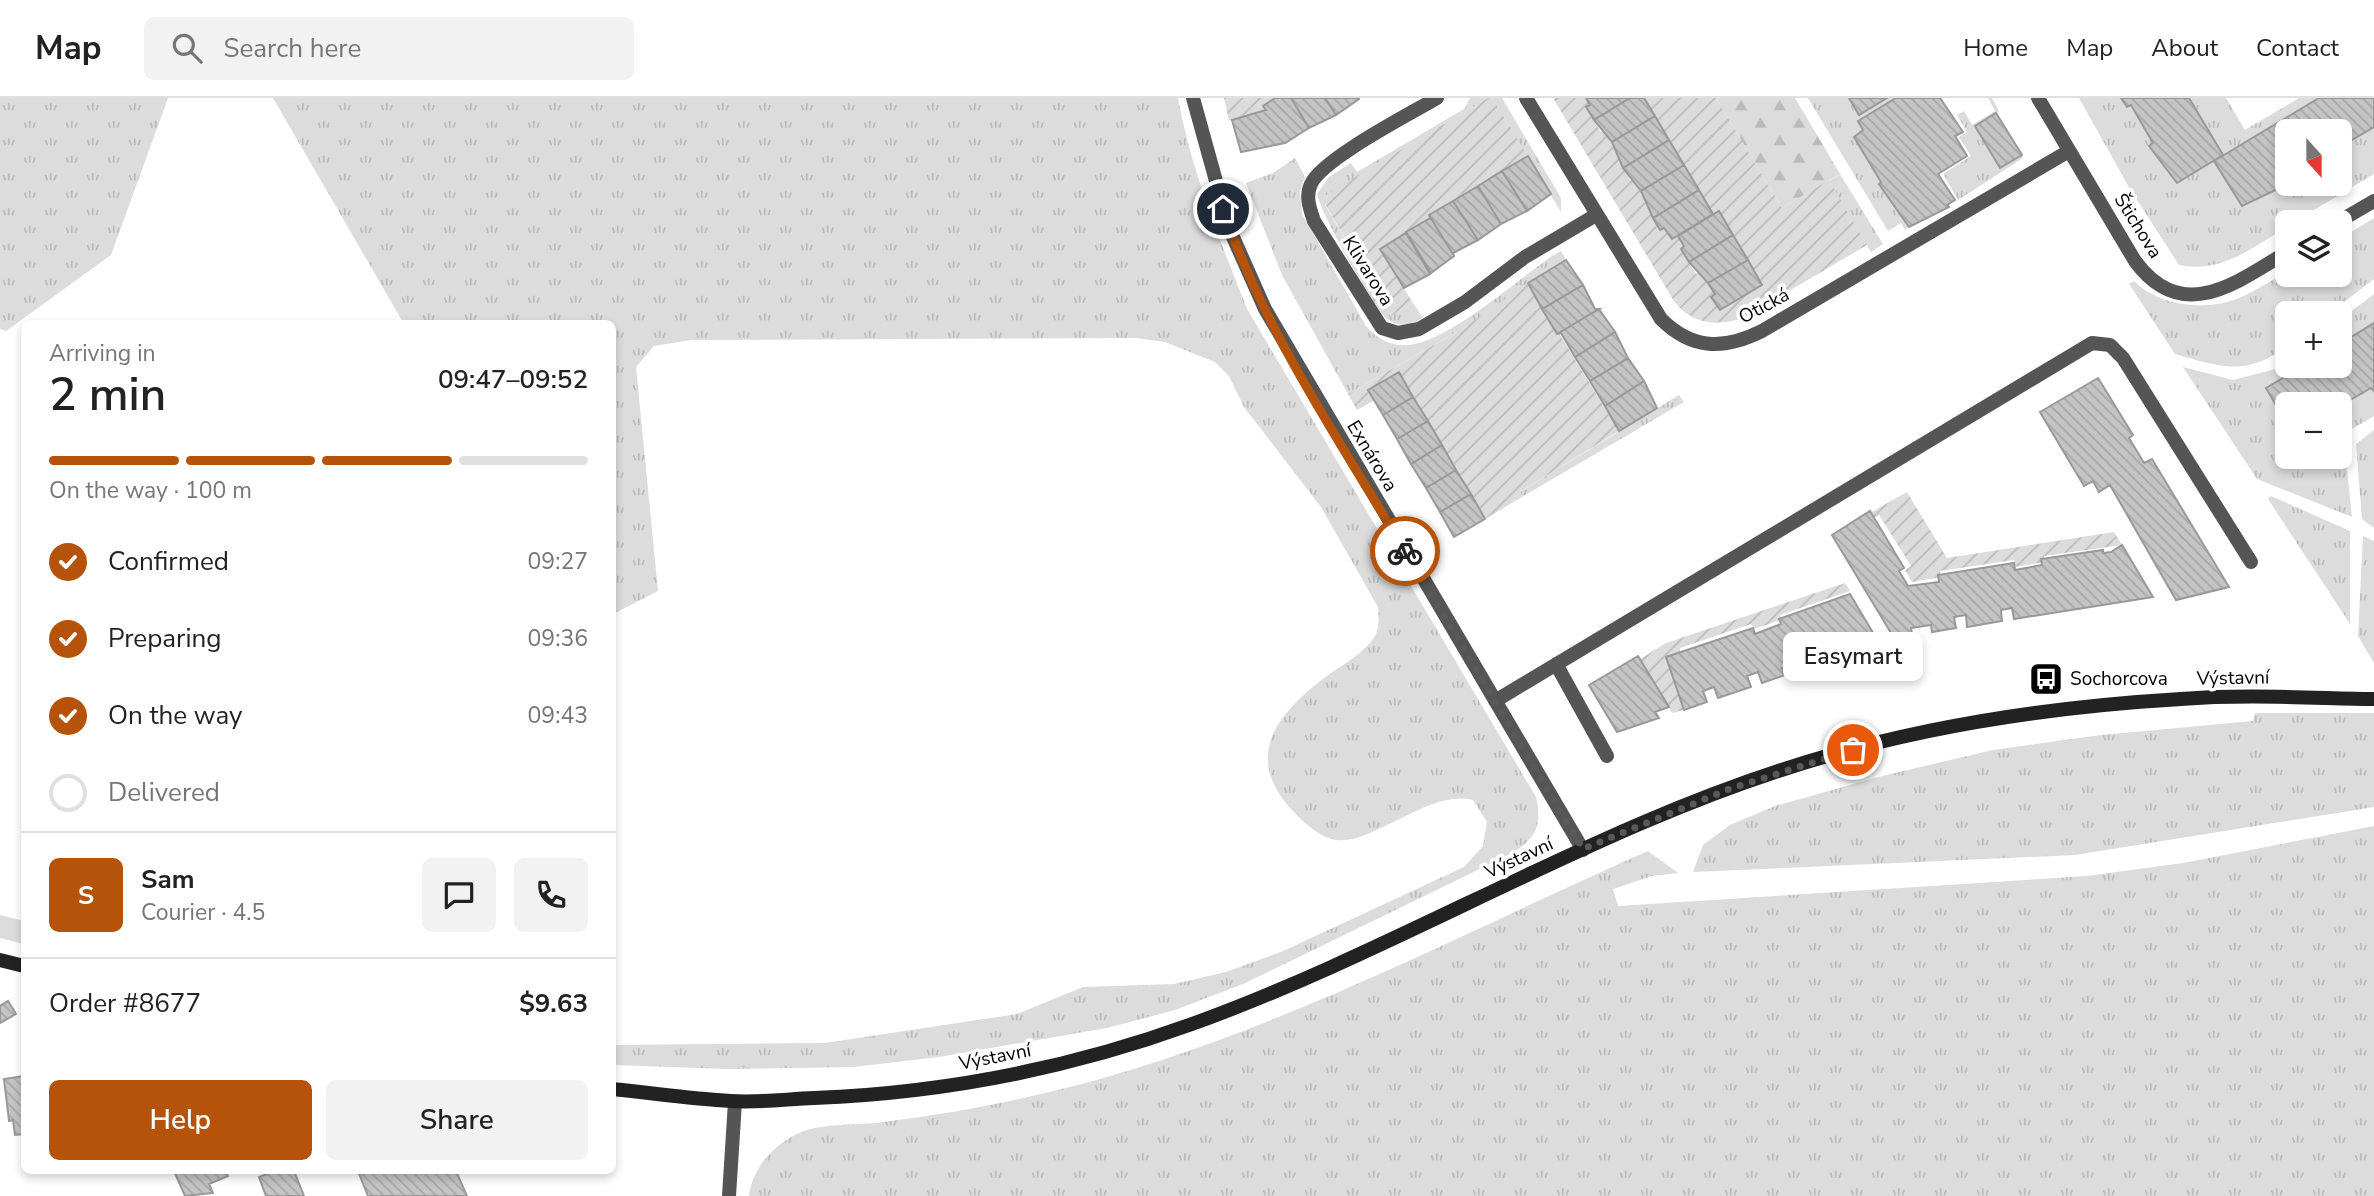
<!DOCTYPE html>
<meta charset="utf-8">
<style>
body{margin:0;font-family:"Nunito Sans",sans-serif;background:#f2f2f2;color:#222;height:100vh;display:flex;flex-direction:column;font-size:26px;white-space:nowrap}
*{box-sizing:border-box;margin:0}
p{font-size:23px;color:#767676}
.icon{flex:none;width:38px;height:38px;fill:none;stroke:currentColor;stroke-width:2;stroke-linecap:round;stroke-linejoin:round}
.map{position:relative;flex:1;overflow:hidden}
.sheet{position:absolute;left:21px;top:222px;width:595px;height:854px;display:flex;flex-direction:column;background:#fff;border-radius:10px;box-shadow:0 4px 10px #0003}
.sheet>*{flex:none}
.needle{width:46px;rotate:159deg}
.fabs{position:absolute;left:2275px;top:21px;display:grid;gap:14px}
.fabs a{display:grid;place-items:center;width:77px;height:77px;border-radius:10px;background:#fff;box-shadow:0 4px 10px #0003;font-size:35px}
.pin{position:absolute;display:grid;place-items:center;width:60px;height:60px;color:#fff;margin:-30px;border:4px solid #fff;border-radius:50%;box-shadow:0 2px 7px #0007}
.courier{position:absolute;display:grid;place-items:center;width:70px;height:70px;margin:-35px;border:5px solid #b45309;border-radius:50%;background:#fff;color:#222;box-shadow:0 2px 9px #0007}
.bubble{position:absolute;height:49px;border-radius:10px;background:#fff;box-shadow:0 4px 10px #0003;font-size:23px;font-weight:600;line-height:49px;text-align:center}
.headline em{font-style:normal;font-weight:600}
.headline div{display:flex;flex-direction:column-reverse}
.headline{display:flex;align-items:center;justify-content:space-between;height:119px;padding:0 28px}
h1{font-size:46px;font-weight:600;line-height:52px}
.bar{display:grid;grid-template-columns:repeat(4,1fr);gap:10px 7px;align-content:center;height:84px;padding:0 28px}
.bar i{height:9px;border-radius:5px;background:#e0e0e0}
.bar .active{background:#b45309}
.bar p{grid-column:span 4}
.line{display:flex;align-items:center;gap:18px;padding:0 28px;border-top:2px solid #e0e0e0}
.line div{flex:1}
.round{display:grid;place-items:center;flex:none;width:74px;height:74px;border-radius:10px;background:#f2f2f2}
ol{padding:0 28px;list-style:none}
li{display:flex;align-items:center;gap:21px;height:77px}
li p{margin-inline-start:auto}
li .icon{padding:7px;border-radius:50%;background:#b45309;color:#fff;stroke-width:4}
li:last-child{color:#767676}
li i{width:38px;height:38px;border:4px solid #e0e0e0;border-radius:50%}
.cta{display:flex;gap:14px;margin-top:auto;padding:14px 28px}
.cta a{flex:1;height:80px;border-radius:10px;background:#b45309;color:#fff;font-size:28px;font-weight:600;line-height:80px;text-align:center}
.cta a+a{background:#f2f2f2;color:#222}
header{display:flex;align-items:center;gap:42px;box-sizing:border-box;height:98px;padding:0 35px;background:#fff;border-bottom:2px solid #e0e0e0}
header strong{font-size:33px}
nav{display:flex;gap:38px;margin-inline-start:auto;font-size:24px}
.search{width:490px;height:63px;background:#f2f2f2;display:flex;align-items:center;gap:18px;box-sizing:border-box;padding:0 24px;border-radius:10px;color:#767676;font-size:26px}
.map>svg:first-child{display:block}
.grass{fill:url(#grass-tufts)}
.forest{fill:url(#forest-firs)}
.garden{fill:url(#garden-furrows)}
.building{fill:url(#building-back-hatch);stroke:#999;stroke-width:2}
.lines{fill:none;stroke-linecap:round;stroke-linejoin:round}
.street{stroke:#555;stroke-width:14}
.secondary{stroke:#222;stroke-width:14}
.done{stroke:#595959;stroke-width:7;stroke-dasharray:0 12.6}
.route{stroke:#b45309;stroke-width:9}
.labels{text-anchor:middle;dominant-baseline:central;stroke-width:7;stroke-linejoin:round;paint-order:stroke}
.street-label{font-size:19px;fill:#000;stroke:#fff}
.poi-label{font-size:19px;fill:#000;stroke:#fff;text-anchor:start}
</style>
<header>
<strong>Map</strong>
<div class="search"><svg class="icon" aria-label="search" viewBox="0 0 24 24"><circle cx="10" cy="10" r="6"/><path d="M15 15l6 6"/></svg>Search here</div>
<nav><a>Home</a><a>Map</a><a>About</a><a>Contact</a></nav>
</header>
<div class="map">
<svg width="2374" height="1098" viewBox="0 0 2374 1098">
<defs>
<pattern id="grass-tufts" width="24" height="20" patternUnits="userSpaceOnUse" patternTransform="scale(1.75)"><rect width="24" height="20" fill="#dcdcdc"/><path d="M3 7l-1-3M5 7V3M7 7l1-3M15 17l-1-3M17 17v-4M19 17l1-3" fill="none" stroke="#bbb"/></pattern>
<pattern id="forest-firs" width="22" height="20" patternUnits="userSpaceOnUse" patternTransform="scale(1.75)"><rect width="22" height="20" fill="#dcdcdc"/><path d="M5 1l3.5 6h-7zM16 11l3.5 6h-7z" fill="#bbb"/></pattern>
<pattern id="garden-furrows" width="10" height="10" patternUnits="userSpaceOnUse" patternTransform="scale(1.75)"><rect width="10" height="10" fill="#dcdcdc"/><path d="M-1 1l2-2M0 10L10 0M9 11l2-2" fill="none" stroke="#bbb"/></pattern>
<pattern id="building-back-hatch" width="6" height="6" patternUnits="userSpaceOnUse" patternTransform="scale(1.75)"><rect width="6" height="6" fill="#c4c4c4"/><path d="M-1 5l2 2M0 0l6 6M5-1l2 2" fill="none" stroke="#a7a7a7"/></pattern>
</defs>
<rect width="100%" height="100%" fill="#fff"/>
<path class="grass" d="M0 0H168L111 157 6 233 0 231Z
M273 0H1178C1191 73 1220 142 1247 211L1536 699C1547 743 1519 751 1486 768L1243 886 1175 912 1107 930 939 959 853 969 728 971 613 967V947L825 945 1017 916 1083 889 1174 886 1226 874 1281 854 1464 769 1483 748 1487 724 1473 702C1429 691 1373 747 1336 742 1320 740 1302 723 1292 712 1243 659 1276 617 1324 580 1339 569 1359 558 1371 544 1380 533 1379 522 1378 509L1321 409 1244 309 1229 278 1215 264 1165 244 1136 240 691 242 654 248 636 269 658 493 613 516 612 226H404Z
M1470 0H1488L1327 97 1325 107 1391 218 1413 205 1423 220C1411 227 1399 230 1387 221 1373 209 1320 114 1317 96L1329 79 1351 65 1357 74 1464 11Z
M1492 0H1502L1561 100V114Z
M1808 0H1849L1859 17 1887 0H1896L1858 23 1863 32 1854 39 1881 84 1879 86 1909 129 1905 132 1901 125 1888 133Z
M1988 0H1992L1999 13 1975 29 2000 70 2022 57 2023 60 1958 102 1943 76 1971 58 1959 39 1967 34 1957 17 1964 13 1972 27 1995 13Z
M2079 0H2121L2126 9 2131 7 2153 45 2150 48 2176 84 2214 63 2242 108 2284 88 2282 84 2287 81V86H2340V49L2374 29V76L2294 124H2287V129C2253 149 2221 176 2179 167L2130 91Z
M2189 0H2226L2245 32 2299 0H2319L2223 57Z
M1295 60 1305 79 1300 93 1302 116 1366 228C1377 241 1392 249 1409 247 1449 243 1517 182 1552 158L1561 153 1566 162 1462 231 1348 296 1282 177 1246 85 1273 75Z
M1840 76 1883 146 1871 154 1829 83Z
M2374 120V181L2330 215H2287V248C2246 279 2221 269 2175 256L2129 186 2134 183C2159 208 2206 214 2239 200 2256 193 2272 182 2287 173V177H2340V141Z
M2374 196V225L2340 246V222Z
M2287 268H2303L2266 290 2287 326V359H2340V342L2345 353 2352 419 2257 381 2183 269 2233 282Z
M2371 290 2374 293V318L2340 338V308Z
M1679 297 1684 304 1522 399 1520 394Z
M2374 332V430L2362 421 2356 346Z
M2271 398 2350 433V526L2268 401Z
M2363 438 2374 443V565L2358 538Z
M2255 615H2374V709L2075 757 1693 774 1703 747 1730 727 1775 708 1882 678 1993 652 2101 637 2253 623Z
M2374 728V1098H749C752 1072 771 1049 795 1037 819 1024 856 1028 883 1024 938 1017 991 1008 1045 995 1256 946 1451 840 1648 753L1678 775 1652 778 1613 791 1618 808 2087 778 2183 765Z
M0 817 24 823V846L0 840Z"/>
<path class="forest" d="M1716 0H1795L1840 76 1782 110Z"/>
<path class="garden" d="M1224 0H1275L1263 8 1266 12 1229 23Z
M1488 0H1492L1528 58 1429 117 1430 120 1380 152 1413 205 1391 218 1325 106 1327 96Z
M1553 0H1586L1590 7 1586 10 1601 34 1605 32 1630 82 1635 81 1660 132 1664 130 1672 141 1678 138 1684 148 1681 151 1696 176 1701 173 1715 196 1712 199 1720 212 1762 186 1719 113 1713 116 1644 0H1716L1782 110 1829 82 1867 147 1743 220C1716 229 1689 226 1672 200Z
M1528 185 1619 333 1520 394 1522 399 1485 421 1399 274 1369 292 1375 302 1357 312 1348 296 1462 231Z
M1907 394 1947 460 2114 434 2122 447 2044 458V464L2015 469 2014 462 1940 473 1941 479 1912 484 1905 472 1911 468 1879 417 1873 421 1870 415Z
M1845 485 1850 493 1780 517 1781 522 1754 531 1751 526 1680 550 1684 612 1672 615 1640 561 1666 545Z"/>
<path class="building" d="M1275 0H1291L1309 30 1285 45 1241 54 1232 22 1266 12 1263 8Z
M1291 0H1325L1336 17 1309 30Z
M1325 0H1359V1L1336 17Z
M1586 0H1630L1594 22 1586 9 1590 7Z
M1630 0H1644L1655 18 1612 44 1594 22Z
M1849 0H1887L1859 17Z
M1896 0H1940L1963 34 1955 38 1967 58 1938 76 1955 102 1947 107 1949 109 1909 129 1879 86 1881 84 1854 39 1863 32 1858 23Z
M2121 0H2189L2223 57 2177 85 2149 48 2153 45 2131 7 2127 9Z
M2319 0H2374V29L2340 49V55V33H2287V81L2282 84 2284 88 2242 108 2214 63Z
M1996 15 2022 57 2000 70 1975 28Z
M1655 18 1669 42 1623 70 1612 44Z
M1669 42 1684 67 1641 93 1623 70Z
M1528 58 1551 96 1527 113 1502 73Z
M1684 67 1699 92 1653 120 1641 93Z
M1502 73 1527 113 1501 126 1478 88Z
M1478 88 1501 126 1478 142 1453 103Z
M1699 92 1713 116 1672 141 1664 130 1660 132 1653 120Z
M1453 103 1478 142 1453 155 1454 158 1429 117Z
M1719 113 1733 137 1689 164 1681 151 1684 148 1678 138Z
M1429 117 1454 158 1431 175 1406 134 1430 120Z
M1406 135 1430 176 1404 190 1380 151Z
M1733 137 1748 162 1708 185 1689 164Z
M1566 162 1583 187 1542 211 1528 185Z
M1748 162 1762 187 1720 212 1711 199 1715 196 1708 185Z
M1583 187 1595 211H1599L1557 236 1542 211Z
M1599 211 1615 234 1575 259 1561 235 1557 236Z
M2374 225V293L2371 290 2340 308 2287 306V326L2266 290 2303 268H2340V246Z
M1615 234 1628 260 1590 283 1575 259Z
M1628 260 1644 283 1605 308 1590 283Z
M1399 274 1413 299 1383 317 1368 292Z
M2098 280 2133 337 2129 340 2144 365 2152 361 2229 489 2176 502 2110 387 2099 394 2093 383 2084 388 2040 314Z
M1644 283 1657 310 1619 333 1605 308Z
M1413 299 1428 323 1397 341 1383 317Z
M1428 323 1442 347 1411 366 1397 341Z
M1442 347 1456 372 1426 390 1411 366Z
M1456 372 1471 396 1440 414 1426 390Z
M1471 396 1485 421 1454 439 1440 414Z
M1870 413 1904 470 1899 473 1908 488 1939 484 1938 477 2014 465 2015 472 2042 467 2041 461 2103 452V455L2111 454 2122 447 2153 499 2014 521 2012 510 2001 512 2002 523 1967 529 1966 517 1954 519 1956 530 1932 534 1931 527 1911 530 1912 537 1894 540 1832 437Z
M1850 496 1879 545 1792 575 1790 568 1782 570 1785 577 1762 585 1758 574 1747 578 1751 589 1718 600 1714 589 1703 593 1707 604 1684 612 1666 559 1753 530 1755 536 1781 526 1779 521Z
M1638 558 1669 609 1655 614 1659 620 1617 634 1589 587Z
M8 903 16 916 0 925V908Z
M24 978V1036L15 1037 13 1022 9 1023 4 981Z
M174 1073H225L228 1078 209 1086 213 1095 185 1098Z
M275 1073H294L304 1098H266L259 1079Z
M358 1073H456L467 1098H368Z"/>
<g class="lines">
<path class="street" d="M1193 0 1229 130 1265 211 1583 752
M1437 0C1410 16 1322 61 1311 86 1305 99 1310 111 1314 123L1382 230 1398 235 1419 231 1465 204 1525 159 1596 117
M1526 0 1661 221C1692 252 1724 252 1762 233L2069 53
M2038 0 2135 163C2182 227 2236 185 2287 154
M2338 124 2374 103
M1556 566 1607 658
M1495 603 2092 245 2110 247 2123 260 2251 464
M729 1098 735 1004"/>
<path class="secondary" d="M0 862 24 868
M612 991C652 995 692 1001 731 1003 759 1005 787 1001 814 1000 942 995 1071 970 1192 926 1408 848 1605 721 1827 658 1941 625 2063 608 2181 601 2245 596 2310 600 2374 601"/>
</g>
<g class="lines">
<path class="done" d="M1405 453 1583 751 1732 690 1853 652"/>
<path class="route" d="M1223 111C1264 233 1340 343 1405 453"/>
</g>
<defs>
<symbol id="bus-square" viewBox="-11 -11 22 22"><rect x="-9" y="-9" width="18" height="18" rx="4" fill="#000" stroke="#fff"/><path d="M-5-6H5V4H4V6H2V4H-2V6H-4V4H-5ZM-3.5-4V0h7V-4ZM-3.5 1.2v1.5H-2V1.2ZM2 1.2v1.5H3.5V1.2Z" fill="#fff"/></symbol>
</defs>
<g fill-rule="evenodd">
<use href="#bus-square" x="2027" y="562" width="38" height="38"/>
</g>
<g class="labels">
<g class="street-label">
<text transform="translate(2138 128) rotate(58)">Štichova</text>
<text transform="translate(1368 173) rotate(58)">Klivarova</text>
<text transform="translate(1764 208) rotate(-28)">Otická</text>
<text transform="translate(1372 358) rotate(59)">Exnárova</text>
<text transform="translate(2233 580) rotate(-1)">Výstavní</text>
<text transform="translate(1519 760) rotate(-25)">Výstavní</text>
<text transform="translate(995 959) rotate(-11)">Výstavní</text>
</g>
<g class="poi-label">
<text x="2070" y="581">Sochorcova</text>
</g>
</g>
</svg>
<div class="fabs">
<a><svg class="needle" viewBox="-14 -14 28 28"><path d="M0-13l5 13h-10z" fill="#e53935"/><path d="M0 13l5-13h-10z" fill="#767676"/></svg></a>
<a><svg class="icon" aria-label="layers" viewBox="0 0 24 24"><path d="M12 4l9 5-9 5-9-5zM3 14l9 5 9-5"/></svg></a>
<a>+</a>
<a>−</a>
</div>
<div class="pin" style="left:1853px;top:652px;background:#ea580c"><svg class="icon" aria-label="bag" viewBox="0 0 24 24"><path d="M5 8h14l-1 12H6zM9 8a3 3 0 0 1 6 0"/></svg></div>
<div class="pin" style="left:1223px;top:111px;background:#1f2937"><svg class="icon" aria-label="home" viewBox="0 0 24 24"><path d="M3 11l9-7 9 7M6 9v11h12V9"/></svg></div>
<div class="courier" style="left:1405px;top:453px"><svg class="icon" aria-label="bike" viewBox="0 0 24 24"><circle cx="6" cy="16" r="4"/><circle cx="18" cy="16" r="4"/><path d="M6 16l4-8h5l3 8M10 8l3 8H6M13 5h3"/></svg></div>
<div class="bubble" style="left:1783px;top:534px;width:140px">Easymart</div>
<section class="sheet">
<div class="headline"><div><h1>2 min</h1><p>Arriving in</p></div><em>09:47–09:52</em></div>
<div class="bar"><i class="active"></i><i class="active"></i><i class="active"></i><i></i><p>On the way · 100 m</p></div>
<ol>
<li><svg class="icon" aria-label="check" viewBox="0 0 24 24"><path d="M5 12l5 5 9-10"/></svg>Confirmed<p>09:27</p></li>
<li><svg class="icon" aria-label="check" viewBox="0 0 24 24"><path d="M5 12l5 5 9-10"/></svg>Preparing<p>09:36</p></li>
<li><svg class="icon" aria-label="check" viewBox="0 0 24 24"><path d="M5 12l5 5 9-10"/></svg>On the way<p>09:43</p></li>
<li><i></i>Delivered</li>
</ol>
<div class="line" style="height:126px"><b class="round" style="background:#b45309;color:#fff">S</b><div><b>Sam</b><p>Courier · 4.5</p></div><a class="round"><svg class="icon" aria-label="chat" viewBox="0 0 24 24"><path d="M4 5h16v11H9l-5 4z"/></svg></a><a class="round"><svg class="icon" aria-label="phone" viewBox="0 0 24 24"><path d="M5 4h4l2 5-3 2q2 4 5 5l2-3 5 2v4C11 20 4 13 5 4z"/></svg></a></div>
<div class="line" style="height:91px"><div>Order #8677</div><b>$9.63</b></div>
<div class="cta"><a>Help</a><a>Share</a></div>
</section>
</div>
